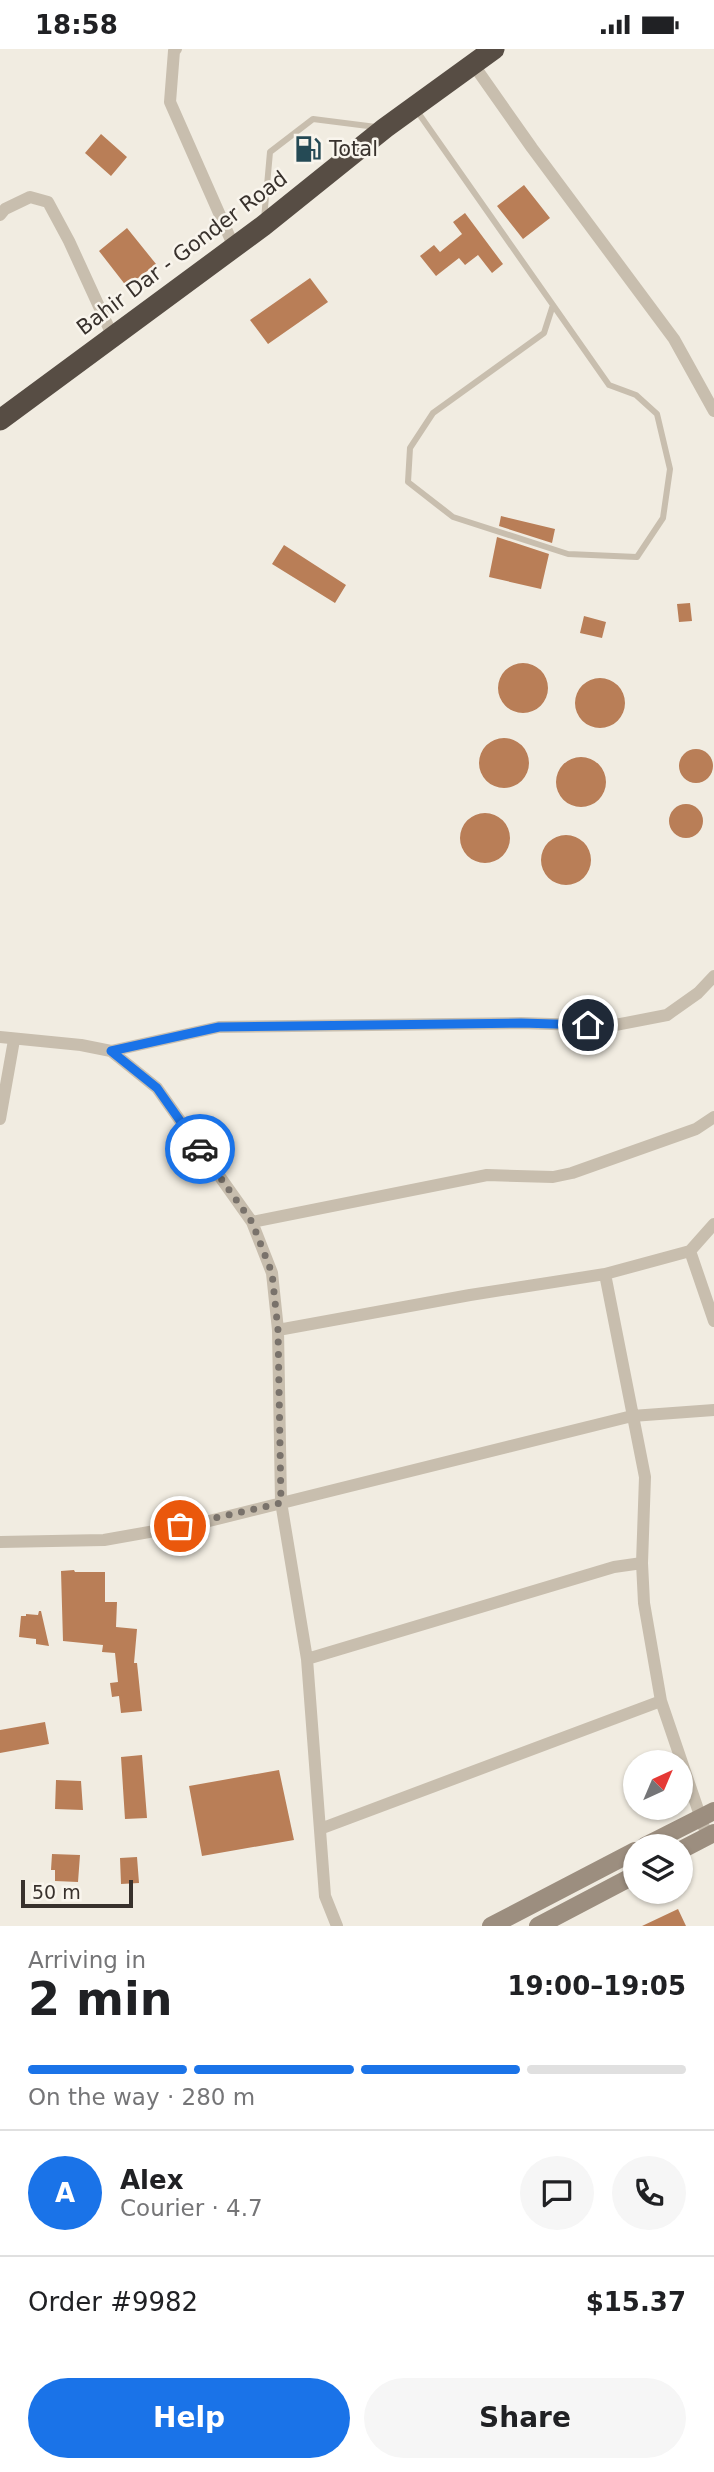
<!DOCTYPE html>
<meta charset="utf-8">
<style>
body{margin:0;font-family:"DejaVu Sans",sans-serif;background:#f6f6f6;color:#202124;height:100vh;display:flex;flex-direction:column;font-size:26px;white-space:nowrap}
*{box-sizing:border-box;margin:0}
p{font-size:23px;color:#757577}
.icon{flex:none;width:38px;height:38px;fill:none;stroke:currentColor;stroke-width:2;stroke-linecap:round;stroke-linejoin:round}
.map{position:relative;height:1877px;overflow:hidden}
.drawer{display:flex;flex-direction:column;background:#fff;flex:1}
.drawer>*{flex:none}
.needle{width:46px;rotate:44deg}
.fabs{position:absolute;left:623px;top:1701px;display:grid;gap:14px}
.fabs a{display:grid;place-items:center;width:70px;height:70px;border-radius:50%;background:#fff;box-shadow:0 2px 5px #0004;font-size:35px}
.scale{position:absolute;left:21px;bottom:18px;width:112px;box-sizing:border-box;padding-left:7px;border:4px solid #38312c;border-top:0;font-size:19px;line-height:24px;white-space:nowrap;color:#38312c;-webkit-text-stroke:5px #f9f5ed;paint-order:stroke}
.pin{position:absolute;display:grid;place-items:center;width:60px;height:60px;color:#fff;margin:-30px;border:4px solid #fff;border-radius:50%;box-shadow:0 2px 7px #0007}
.courier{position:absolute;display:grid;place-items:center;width:70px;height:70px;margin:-35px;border:5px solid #1a73e8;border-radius:50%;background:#fff;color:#222;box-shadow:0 2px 9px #0007}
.head em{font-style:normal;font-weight:700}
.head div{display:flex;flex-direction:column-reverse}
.head{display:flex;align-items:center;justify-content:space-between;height:119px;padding:0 28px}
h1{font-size:46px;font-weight:700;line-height:52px}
.bar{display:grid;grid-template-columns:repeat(4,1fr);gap:10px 7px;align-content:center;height:84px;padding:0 28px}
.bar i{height:9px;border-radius:5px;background:#e0e0e0}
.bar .selected{background:#1a73e8}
.bar p{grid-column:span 4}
.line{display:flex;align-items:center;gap:18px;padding:0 28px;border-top:2px solid #e0e0e0}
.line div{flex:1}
.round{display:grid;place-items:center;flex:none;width:74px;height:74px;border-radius:37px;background:#f6f6f6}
.button{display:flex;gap:14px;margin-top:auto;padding:14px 28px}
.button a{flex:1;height:80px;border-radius:42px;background:#1a73e8;color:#fff;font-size:28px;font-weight:700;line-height:80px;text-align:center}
.button a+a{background:#f6f6f6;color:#202124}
.status{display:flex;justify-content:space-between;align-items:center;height:49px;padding:0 35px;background:#fff;direction:ltr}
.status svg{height:19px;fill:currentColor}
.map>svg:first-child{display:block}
.building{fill:#b97e57}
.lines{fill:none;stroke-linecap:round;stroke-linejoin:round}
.lane{stroke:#c8beae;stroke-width:6}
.street{stroke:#c8beae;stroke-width:12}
.secondary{stroke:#9c8e7f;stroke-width:18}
.highway{stroke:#574d44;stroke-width:21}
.done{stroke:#79726b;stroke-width:7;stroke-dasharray:0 12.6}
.route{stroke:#1a73e8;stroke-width:9}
.labels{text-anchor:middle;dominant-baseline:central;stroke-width:5;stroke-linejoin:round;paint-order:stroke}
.poi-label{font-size:21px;fill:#38312c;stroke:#f9f5ed;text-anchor:start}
.street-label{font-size:21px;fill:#38312c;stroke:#f9f5ed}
</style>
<div class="status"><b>18:58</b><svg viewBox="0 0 49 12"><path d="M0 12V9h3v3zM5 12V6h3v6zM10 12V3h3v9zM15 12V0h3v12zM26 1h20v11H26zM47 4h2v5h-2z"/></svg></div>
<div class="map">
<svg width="714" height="1877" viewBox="0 0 714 1877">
<rect width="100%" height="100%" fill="#f1ece1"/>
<path class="building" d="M101 85 127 108 111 127 85 104Z
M524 136 550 169 523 190 497 157Z
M465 164 503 215 492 224 478 206 465 216 459 209 436 227 420 207 434 196 440 203 462 185 453 173Z
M127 179 156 215 127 238 99 202Z
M310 229 328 253 268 295 250 271Z
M501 467 555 480 552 494 499 477Z
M497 488 549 505 541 540 489 528Z
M284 496 346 536 335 554 272 515Z
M690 554 692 572 679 573 677 555Z
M584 567 606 573 602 589 580 584Z
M498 639a25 25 0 1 1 50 0a25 25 0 1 1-50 0Z
M575 654a25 25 0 1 1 50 0a25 25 0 1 1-50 0Z
M479 714a25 25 0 1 1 50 0a25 25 0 1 1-50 0Z
M679 717a17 17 0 1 1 34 0a17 17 0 1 1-34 0Z
M556 733a25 25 0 1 1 50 0a25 25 0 1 1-50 0Z
M669 772a17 17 0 1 1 34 0a17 17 0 1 1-34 0Z
M460 789a25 25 0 1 1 50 0a25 25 0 1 1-50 0Z
M541 811a25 25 0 1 1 50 0a25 25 0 1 1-50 0Z
M74 1521 75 1523H105V1553H117L116 1578 137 1580 134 1614H137L142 1662 121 1664 119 1647 112 1648 110 1634 118 1633 115 1604 102 1603 103 1596 63 1592 61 1522Z
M39 1562H41L49 1597 36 1595V1590L19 1588 21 1567H26V1565L38 1566Z
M45 1673 49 1695 0 1704V1681Z
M142 1706 147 1769 125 1770 121 1708Z
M279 1721 294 1791 202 1807 189 1737Z
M56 1731 81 1732 83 1761 55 1760Z
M52 1805 80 1806 78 1833 55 1832V1821H51Z
M137 1808 139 1834 121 1835 120 1809Z
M678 1860 686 1877H642Z"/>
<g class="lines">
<path class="lane" d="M417 62 609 336 636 346 657 365 670 420 663 469 637 508 568 505 453 468 408 433 410 399 433 364 544 284 553 256
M264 170 270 103 313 70 376 78"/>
<path class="street" d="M176 0 174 2 170 53 234 198
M473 15 532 99 674 290 714 362
M0 166 5 160 30 148 48 153 69 192 113 288
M0 988 81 996 111 1002 219 978 521 974 610 977 667 966 698 944 714 927
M111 1002 157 1039 252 1173 272 1224 278 1281 281 1453 307 1610 325 1847 337 1877
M0 1070 14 991
M252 1173 487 1126 553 1128 572 1124 696 1080 714 1068
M690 1202 714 1272
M605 1225 645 1428 642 1514 644 1554 661 1652 707 1787
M278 1281 470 1246 605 1225 690 1202 714 1175
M0 1493 104 1491 205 1473 632 1367 714 1361
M307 1610 614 1518 642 1514
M320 1780 661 1652"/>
<path class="secondary" d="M645 1797 714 1762
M681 1801 714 1784
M491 1877 635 1802
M538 1877 635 1826"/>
<path class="highway" d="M0 371 263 177 385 79 494 0"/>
</g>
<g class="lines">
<path class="done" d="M180 1477 281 1454 278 1281 272 1224 252 1173 200 1100"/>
<path class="route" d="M200 1100 157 1039 111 1002 219 978 521 974 588 976"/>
</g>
<defs>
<symbol id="fuel-bare" viewBox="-9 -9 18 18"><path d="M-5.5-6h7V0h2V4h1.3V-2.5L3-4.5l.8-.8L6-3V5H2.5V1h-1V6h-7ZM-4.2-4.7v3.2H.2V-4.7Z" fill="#254a55" stroke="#f9f5ed" stroke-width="2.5" paint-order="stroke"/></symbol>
</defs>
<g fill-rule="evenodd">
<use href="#fuel-bare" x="289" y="81" width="38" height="38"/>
</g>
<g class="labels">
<g class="poi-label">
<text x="329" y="100">Total</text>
</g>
<g class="street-label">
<text transform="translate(182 204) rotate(-37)">Bahir Dar - Gonder Road</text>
</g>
</g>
</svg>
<div class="fabs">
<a><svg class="needle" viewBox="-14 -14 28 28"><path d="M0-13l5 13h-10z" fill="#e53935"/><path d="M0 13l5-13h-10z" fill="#757577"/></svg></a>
<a><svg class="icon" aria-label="layers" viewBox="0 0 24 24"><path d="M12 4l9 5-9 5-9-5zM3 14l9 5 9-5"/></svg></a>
</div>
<div class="scale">50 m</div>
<div class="pin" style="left:180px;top:1477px;background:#ea580c"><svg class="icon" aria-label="bag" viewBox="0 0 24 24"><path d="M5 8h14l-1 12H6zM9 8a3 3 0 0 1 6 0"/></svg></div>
<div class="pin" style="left:588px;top:976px;background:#1f2937"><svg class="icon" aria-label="home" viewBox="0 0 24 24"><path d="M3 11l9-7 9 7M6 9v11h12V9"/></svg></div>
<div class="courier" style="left:200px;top:1100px"><svg class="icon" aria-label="car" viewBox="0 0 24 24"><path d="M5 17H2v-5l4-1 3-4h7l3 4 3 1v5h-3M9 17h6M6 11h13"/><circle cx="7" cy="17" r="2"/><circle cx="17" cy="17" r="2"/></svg></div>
</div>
<section class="drawer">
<div class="head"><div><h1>2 min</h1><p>Arriving in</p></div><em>19:00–19:05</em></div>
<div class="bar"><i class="selected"></i><i class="selected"></i><i class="selected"></i><i></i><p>On the way · 280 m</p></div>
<div class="line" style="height:126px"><b class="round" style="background:#1a73e8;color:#fff">A</b><div><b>Alex</b><p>Courier · 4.7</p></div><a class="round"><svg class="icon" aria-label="chat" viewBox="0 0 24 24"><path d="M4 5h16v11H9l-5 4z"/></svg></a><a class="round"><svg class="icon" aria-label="phone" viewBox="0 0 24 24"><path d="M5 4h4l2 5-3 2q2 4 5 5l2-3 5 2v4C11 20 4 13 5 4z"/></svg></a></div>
<div class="line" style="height:91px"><div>Order #9982</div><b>$15.37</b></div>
<div class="button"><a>Help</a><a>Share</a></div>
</section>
